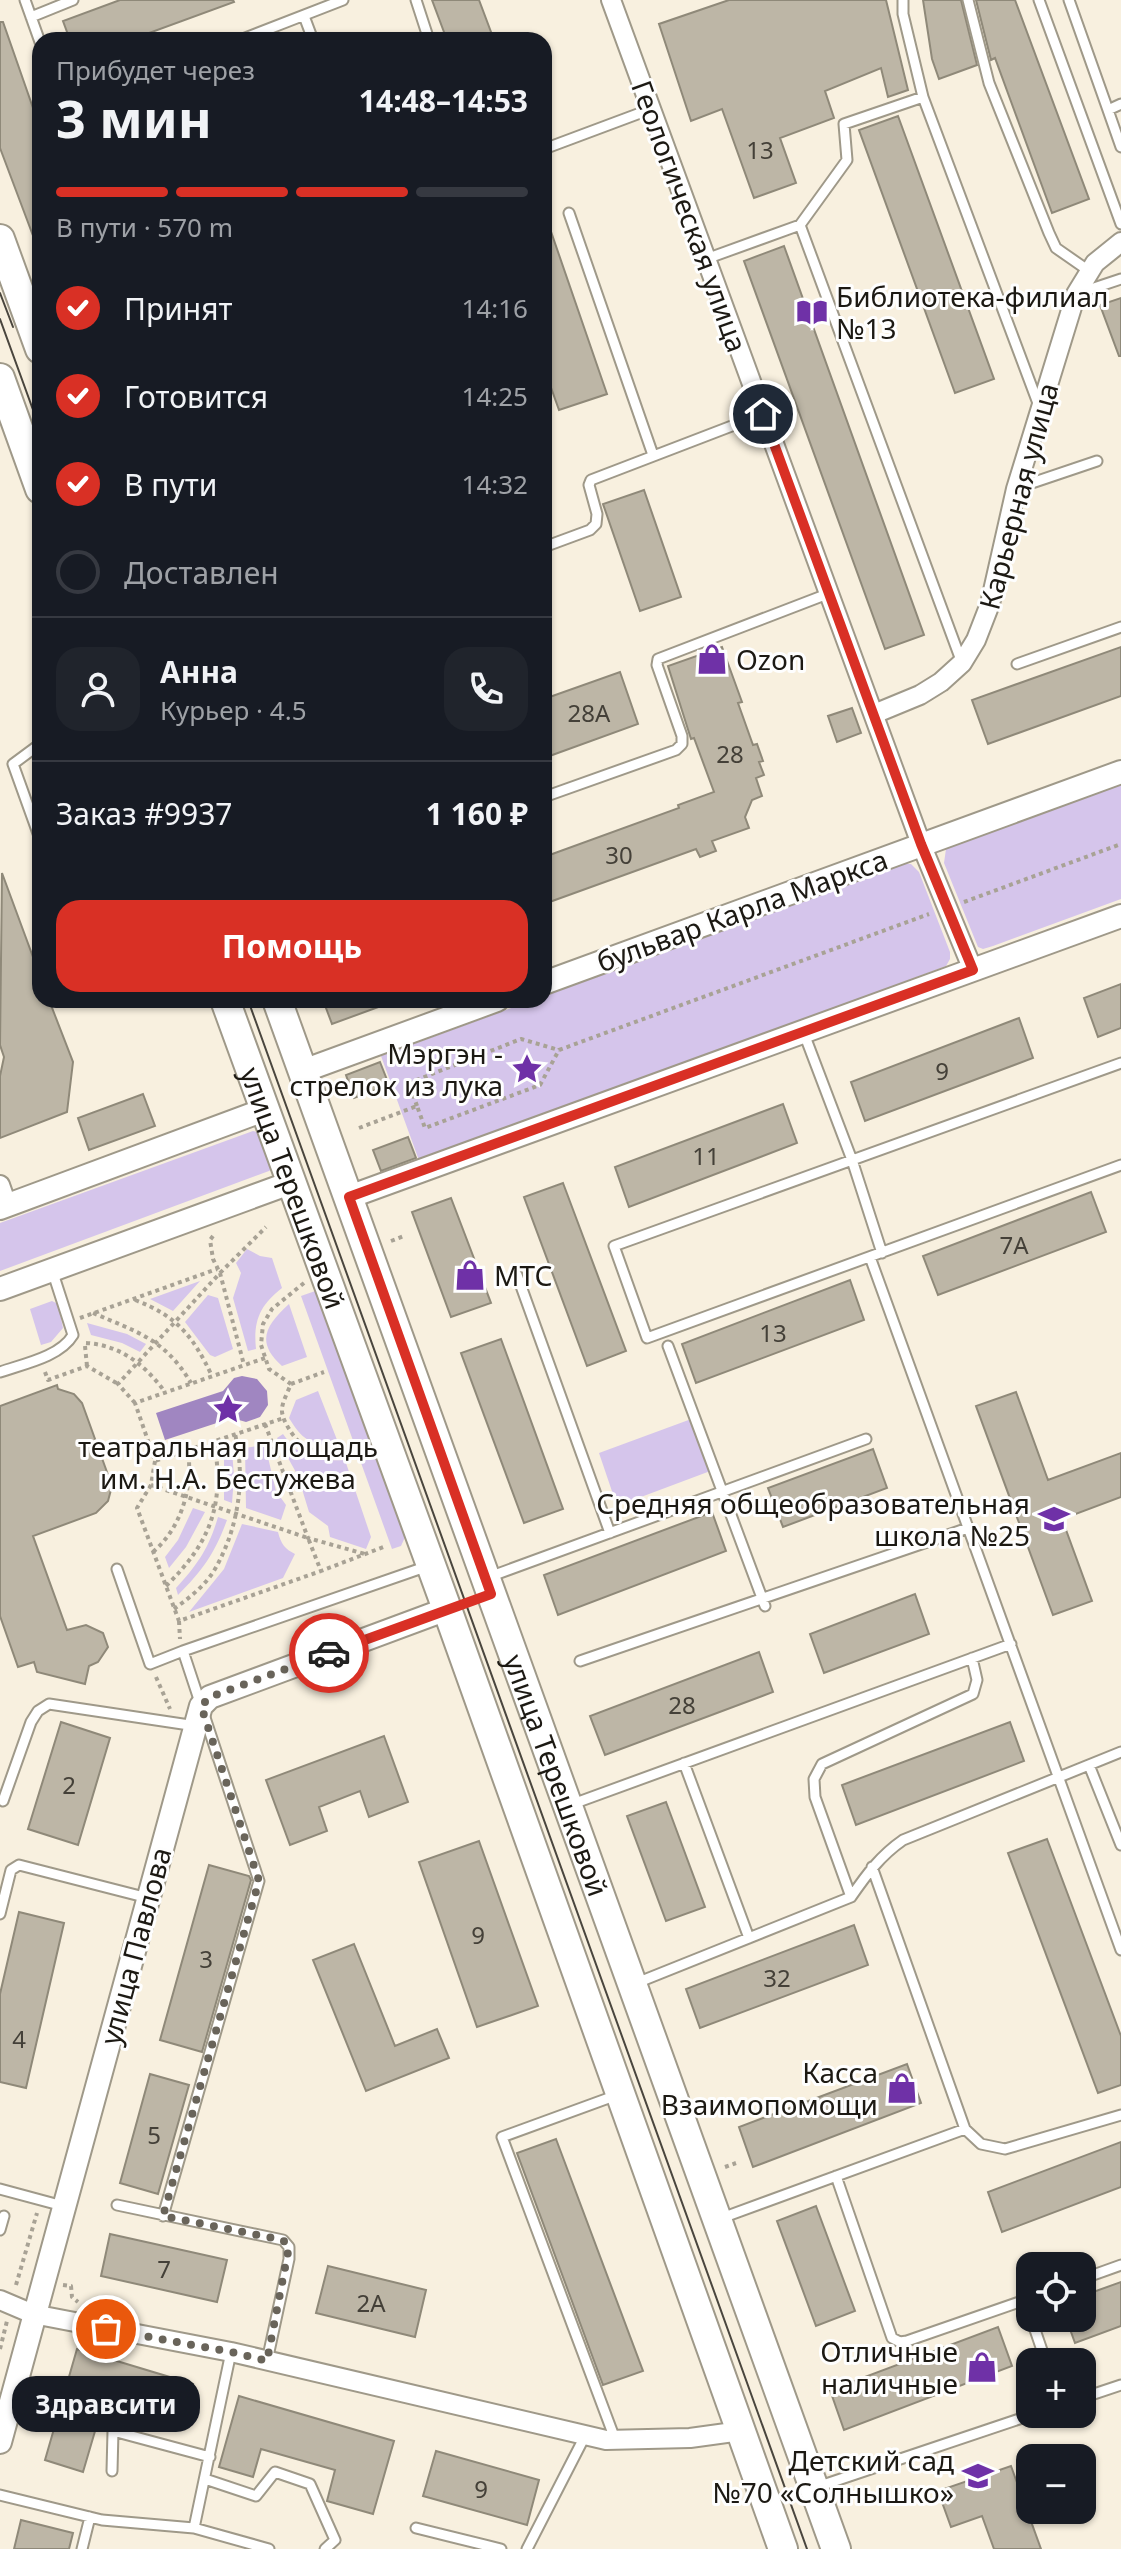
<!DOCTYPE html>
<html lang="ru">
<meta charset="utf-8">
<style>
body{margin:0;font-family:"Noto Sans",sans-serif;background:#20242c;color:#f1f3f6;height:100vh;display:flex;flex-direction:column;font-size:30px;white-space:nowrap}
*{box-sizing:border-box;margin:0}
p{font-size:26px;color:#9ea1a6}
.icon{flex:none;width:44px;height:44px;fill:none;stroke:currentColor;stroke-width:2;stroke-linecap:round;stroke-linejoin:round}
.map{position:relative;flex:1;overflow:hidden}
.drawer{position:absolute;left:32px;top:32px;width:520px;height:976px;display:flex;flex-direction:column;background:#171b24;border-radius:24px;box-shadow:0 2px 6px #0004}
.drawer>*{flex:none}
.controls{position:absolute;left:1016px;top:2252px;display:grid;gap:16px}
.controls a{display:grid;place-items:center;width:80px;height:80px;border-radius:16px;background:#171b24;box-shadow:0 2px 6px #0004;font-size:40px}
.pin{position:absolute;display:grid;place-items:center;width:68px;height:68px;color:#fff;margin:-34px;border:4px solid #fff;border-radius:50%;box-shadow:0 2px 8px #0007}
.courier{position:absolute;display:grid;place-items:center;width:80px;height:80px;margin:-40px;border:6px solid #d93025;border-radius:50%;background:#fff;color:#222;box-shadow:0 2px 10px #0007}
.bubble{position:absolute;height:56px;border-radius:24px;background:#171b24;box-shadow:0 2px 6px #0004;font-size:26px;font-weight:700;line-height:56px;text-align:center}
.overview em{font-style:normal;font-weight:700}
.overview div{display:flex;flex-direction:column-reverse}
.overview{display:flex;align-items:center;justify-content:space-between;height:136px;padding:0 24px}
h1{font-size:52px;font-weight:700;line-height:60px}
.bar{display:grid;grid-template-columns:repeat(4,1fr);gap:12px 8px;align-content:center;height:96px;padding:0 24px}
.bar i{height:10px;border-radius:6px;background:#363941}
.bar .selected{background:#d93025}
.bar p{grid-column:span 4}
.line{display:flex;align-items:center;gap:20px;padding:0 24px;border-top:2px solid #363941}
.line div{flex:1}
.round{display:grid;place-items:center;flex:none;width:84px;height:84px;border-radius:24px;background:#20242c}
ol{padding:0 24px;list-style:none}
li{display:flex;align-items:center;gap:24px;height:88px}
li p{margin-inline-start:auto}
li .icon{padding:8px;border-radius:50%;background:#d93025;color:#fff;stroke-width:4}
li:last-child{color:#9ea1a6}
li i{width:44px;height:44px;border:4px solid #363941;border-radius:50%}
.action{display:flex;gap:16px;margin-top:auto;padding:16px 24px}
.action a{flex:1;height:92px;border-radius:24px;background:#d93025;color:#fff;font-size:32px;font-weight:700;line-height:92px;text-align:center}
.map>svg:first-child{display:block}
.green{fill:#d5c5eb}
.water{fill:#a086c1}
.building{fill:#bdb6a6;stroke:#8f8979;stroke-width:2}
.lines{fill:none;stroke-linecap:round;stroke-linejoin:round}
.service-casing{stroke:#9f9989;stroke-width:13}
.minor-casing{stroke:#9f9989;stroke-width:22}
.tertiary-casing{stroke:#9f9989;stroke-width:26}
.primary-casing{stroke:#9f9989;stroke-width:32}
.path{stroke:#a8a295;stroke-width:4;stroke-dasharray:4 4;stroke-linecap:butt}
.service{stroke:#fff;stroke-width:9}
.minor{stroke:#fff;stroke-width:18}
.tertiary{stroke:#fff;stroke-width:22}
.primary{stroke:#fff;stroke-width:28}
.tram{stroke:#4a463e;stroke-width:2}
.done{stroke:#69645a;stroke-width:8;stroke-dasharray:0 14.4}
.route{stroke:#d93025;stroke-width:10}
.labels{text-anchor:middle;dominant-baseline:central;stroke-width:6;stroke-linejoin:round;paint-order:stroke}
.number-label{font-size:24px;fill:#444038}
.street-label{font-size:28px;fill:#1c1913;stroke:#fefefe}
.poi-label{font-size:28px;fill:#1c1913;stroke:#fefefe;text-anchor:end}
</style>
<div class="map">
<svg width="1121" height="2549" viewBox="0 0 1121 2549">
<rect width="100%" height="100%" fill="#f8f0df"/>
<path class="green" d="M1121 785V899L993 946 983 949 978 947 944 863 946 849Z
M902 864H911L919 872 950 952V959L946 966 420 1163 381 1056 533 1000H544V996Z
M253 1131 261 1133 272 1169 269 1171 0 1271V1223Z
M247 1249 260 1256 272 1258 282 1288C260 1305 253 1321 256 1349L248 1351 233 1298 241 1273 236 1263Z
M200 1281 173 1311 150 1299Z
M318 1290 406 1535 401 1546 392 1549 301 1296Z
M208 1295 218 1298 233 1349 215 1357 210 1355 185 1322Z
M52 1301 58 1304 63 1328 51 1342 41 1345 30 1309Z
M289 1304 307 1357 282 1366C255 1342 266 1325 289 1304Z
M87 1323 127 1334 146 1344 140 1352 122 1343 91 1335Z
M318 1391 339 1445C312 1446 303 1441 289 1418L296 1400Z
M694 1418 713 1470 617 1506 599 1453Z
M283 1434C301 1459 315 1461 345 1460L371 1537 366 1549 330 1537 328 1526 309 1512 298 1476 277 1438Z
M265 1445 276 1491 286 1505 281 1520 246 1508 245 1448Z
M232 1450 234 1477 232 1503 224 1500V1452Z
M193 1508 205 1512 186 1547 169 1568 165 1557 178 1540Z
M218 1517 227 1520C215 1553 203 1570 178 1595L176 1588C198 1564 209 1548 218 1517Z
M242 1524 278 1532C281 1544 285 1549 295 1554L283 1578 189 1612 224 1569Z"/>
<path class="water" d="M242 1376 257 1379 267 1391 268 1405 260 1417 246 1422 232 1418 165 1440 156 1413 223 1391 234 1378Z"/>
<path class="building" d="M120 0H233L234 2 130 40H70L63 21Z
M432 0H479L494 40H447Z
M729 0H886L908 90 888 97 881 68 825 91 834 118 780 138 796 183 754 198 722 109 691 121 659 24Z
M923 0H961L977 65 939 79 932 59Z
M976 0H1015L1089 199 1052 213 995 58 991 60Z
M0 22H3L40 128 38 249 0 148Z
M898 116 994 379 955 393 859 130Z
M547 220 607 394 559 410 544 368V221Z
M784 246 924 635 885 649 744 261Z
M1121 298V356H1119L1100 305Z
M644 490 681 597 640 611 603 504Z
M722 647 742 702 738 703 753 745 757 744 763 761 759 762 764 775 756 778 762 796 752 800 745 817 749 828 712 841 716 851 700 857 696 849 544 904V857L679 808 678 805 714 792 694 738 691 739 668 666Z
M1121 647V696L988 744 972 700Z
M620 672 638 724 544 758V699Z
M852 708 861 733 837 742 828 716Z
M2 873 40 976V1000H49L73 1062 67 1112 0 1138V1076L4 1057 0 1045Z
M1121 984V1028L1098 1037 1084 998Z
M323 1000H392V1002L332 1024Z
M1019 1018 1033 1058 865 1121 851 1082Z
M380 1062 389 1085 354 1098 346 1075Z
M143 1094 155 1126 89 1150 78 1118Z
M783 1104 797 1143 629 1207 615 1167Z
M408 1137 416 1158 381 1171 373 1150Z
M563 1183 626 1351 587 1366 524 1197Z
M1091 1192 1106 1232 938 1295 923 1256Z
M451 1198 491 1303 451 1317 412 1212Z
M850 1280 864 1320 696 1383 682 1344Z
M501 1339 563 1509 524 1523 461 1353Z
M57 1385 58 1389 74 1394 82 1403 112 1486 108 1501 96 1513 33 1536 67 1630 86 1625 103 1633 108 1647 98 1662 89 1666 85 1684 37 1672 34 1662 18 1667 0 1616V1406Z
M1016 1392 1048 1480 1121 1453V1497L1062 1519 1092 1601 1053 1615 976 1406Z
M873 1449 887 1488 783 1527 768 1488Z
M712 1512 726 1551 558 1615 544 1575Z
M915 1594 929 1634 824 1673 810 1634Z
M759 1652 773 1692 605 1755 590 1716Z
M61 1722 110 1738 78 1845 28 1829Z
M1010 1722 1024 1761 856 1825 842 1785Z
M384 1736 408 1802 369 1817 360 1791 319 1807 327 1831 290 1845 266 1780Z
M666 1802 705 1907 666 1921 627 1816Z
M1047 1839 1121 2036V2085L1098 2093 1008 1853Z
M479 1841 538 2006 477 2027 419 1862Z
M209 1865 249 1876 251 1880 202 2052 160 2040Z
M19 1912 64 1923 26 2088 0 2082V1994Z
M854 1925 868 1965 700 2028 686 1989Z
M354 1944 395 2046 437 2029 449 2058 366 2091 313 1960Z
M907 2064 921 2103 753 2167 739 2127Z
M150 2074 189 2085 158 2194 120 2183Z
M556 2139 643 2371 603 2385 517 2153Z
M1121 2142V2187L1002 2232 988 2192Z
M816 2206 855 2311 816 2326 777 2221Z
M110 2234 227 2260 217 2302 101 2276Z
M328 2266 426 2290 415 2337 316 2313Z
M1121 2282V2326L1075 2343 1066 2318H1082V2296Z
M998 2327 1012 2366 844 2430 830 2390Z
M77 2349 193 2384 181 2427 103 2404 83 2472 45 2460Z
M239 2396 394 2441 373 2514 327 2501 335 2470 261 2449 253 2477 219 2467Z
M436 2451 539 2480 527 2525 423 2496Z
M1011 2466 1041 2549H994L982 2516 951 2527 938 2491Z
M21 2520 73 2533 69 2549H14Z"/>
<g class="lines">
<defs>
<path id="service" d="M25 0 40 42
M416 0 429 40
M903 0V14L923 97
M968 0 989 83 1049 233 1056 248 1089 271
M1039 0 1121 224
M1069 0 1108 110 1121 104
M304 16 313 40
M31 17 73 0
M240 40 343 0
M1108 110 1121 147
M544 149 651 109
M569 213 653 455
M800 225 847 160 844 124 923 97 1039 406
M706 259 800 225 962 663
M1079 293 1121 279
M1017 488 1097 461
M544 547 590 530 596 524 597 514 589 485 591 480 763 414
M1017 664 1121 627
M40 744 13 764 40 839
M544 797 676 750 682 744V736L657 665 658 659 830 593
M803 1031 852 1160 882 1253
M1121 1063 614 1246 647 1338 1121 1165
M870 1257 1121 1950
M517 1275 610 1533
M668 1346 765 1606
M0 1372C23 1364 60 1357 73 1335L52 1270
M117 1569 150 1664 183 1651
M489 1577 866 1439
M580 1661 968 1528
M684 1763 749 1938
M1089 1765 1121 1845
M3 1801 31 1722 38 1711 49 1704 196 1726
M570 1805 1011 1644
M872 1867 965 2129
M851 1897 815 1797 814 1779 822 1764 973 1694 977 1680 972 1658
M0 1914 11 1870 19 1865 148 1898
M634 1984 851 1897C867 1874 880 1856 903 1840L1121 1752
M836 2176 892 2338 900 2342 907 2341 1025 2300 1030 2316
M0 2189 63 2206
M117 2205 283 2240 289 2247V2259L267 2361
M163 2216 259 1881 183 1651 428 1566
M719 2219 965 2129 981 2144 1005 2149 1121 2115
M0 2230 4 2216
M1082 2279 1121 2265
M1031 2318 1046 2362
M1082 2398 1121 2385
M615 2439 502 2137 617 2095
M112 2471 113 2431 210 2457
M205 2479 256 2496 275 2472 310 2484 335 2540 325 2549
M817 2487 1034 2414
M0 2495 102 2520 194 2528 231 2352
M194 2528 269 2549
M416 2528 501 2549
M82 2549 90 2517
M527 2549 585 2436"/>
<path id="minor" d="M611 0 921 844 973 970
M874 714 920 695 941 682 962 663 976 640 990 604 1016 489 1076 294 1095 263 1121 242
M0 1185 7 1205
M0 2300 33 2314 231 2352 606 2440 690 2438 741 2431"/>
<path id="tertiary" d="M544 983 1121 772
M303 1071 497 1000
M349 1197 1121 916
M0 1208 264 1110
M0 1289 290 1183
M0 2442 201 1706 210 1697 447 1609"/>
<g id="primary">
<path d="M0 239 40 349"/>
<path d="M0 378 40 489"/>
<path id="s1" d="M225 1000 447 1609 783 2549"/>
<path id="s2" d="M277 1000 836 2549"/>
</g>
</defs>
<use href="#service" class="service-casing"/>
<use href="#minor" class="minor-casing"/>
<use href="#tertiary" class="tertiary-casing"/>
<use href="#primary" class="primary-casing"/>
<path class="path" d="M964 902 1121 844
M417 1106 409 1083 521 1039 559 1050
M359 1128 417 1106 425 1128 540 1085 559 1050 929 914
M213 1236 210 1240 213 1259 220 1273 266 1227
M391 1241 404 1236
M304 1283 272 1309 263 1324 261 1345 269 1369 291 1384C288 1391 283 1401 282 1408 281 1416 287 1426 291 1432 306 1455 327 1454 353 1453
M135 1300C177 1316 193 1336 212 1376
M93 1313C137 1332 165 1339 191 1383
M80 1318 217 1269
M86 1343C121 1345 146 1366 165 1392
M85 1346 87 1366
M265 1358 135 1403 155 1461 284 1418
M45 1372 48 1380 87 1366 118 1384
M291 1384 324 1372
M135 1403 118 1384 220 1273 244 1365
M265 1424 308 1538 365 1554
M155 1461 151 1485 308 1538 321 1571 386 1546
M151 1485 137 1508 179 1621 321 1571
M153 1552C182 1527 193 1487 188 1450
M166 1586C211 1542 225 1504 214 1441
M174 1609C189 1598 205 1586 215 1569 238 1529 246 1479 235 1434
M179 1621 180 1639
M156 1677 170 1709
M725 2167 736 2163
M16 2285 37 2213
M63 2285 71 2286 72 2297 78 2302
M0 2349 7 2321"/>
<use href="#service" class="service"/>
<use href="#minor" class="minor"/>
<use href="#tertiary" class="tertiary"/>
<use href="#primary" class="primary"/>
<path class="tram" d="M0 293 13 327
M0 319 40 429
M248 1000 807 2549"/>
</g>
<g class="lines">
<path class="done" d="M106 2329 231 2352 267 2361 289 2247 283 2240 163 2216 259 1881 201 1706 210 1697 329 1653"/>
<path class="route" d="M329 1653 491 1594 349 1197 973 970 921 844 763 414"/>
</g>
<defs>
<symbol id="library-bare" viewBox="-9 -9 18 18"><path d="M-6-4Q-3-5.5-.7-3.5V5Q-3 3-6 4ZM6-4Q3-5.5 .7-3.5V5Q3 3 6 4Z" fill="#6f31a7" stroke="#fefefe" stroke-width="2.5" paint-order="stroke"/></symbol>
<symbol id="shop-bare" viewBox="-9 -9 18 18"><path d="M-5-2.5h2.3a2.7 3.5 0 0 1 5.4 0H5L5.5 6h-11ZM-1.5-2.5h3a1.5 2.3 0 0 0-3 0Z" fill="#6f31a7" stroke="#fefefe" stroke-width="2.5" paint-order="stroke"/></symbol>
<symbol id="sight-bare" viewBox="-9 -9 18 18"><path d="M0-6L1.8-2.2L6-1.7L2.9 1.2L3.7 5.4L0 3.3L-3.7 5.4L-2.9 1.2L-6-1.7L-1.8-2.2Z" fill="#6f31a7" stroke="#fefefe" stroke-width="2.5" paint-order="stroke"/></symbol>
<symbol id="school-bare" viewBox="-9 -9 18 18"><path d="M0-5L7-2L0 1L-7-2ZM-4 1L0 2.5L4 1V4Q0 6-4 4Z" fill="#6f31a7" stroke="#fefefe" stroke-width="2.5" paint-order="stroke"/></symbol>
</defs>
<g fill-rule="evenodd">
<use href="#library-bare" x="790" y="290" width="44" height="44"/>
<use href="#shop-bare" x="690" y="637" width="44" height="44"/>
<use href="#sight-bare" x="505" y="1047" width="44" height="44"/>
<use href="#shop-bare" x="448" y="1253" width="44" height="44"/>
<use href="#sight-bare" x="206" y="1387" width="44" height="44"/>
<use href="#school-bare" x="1032" y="1497" width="44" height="44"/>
<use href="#shop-bare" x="880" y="2066" width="44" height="44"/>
<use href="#shop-bare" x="960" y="2345" width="44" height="44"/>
<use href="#school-bare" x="956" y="2454" width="44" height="44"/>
</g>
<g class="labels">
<g class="number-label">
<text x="760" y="149">13</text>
<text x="589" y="712">28А</text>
<text x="730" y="753">28</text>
<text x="619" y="854">30</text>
<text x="942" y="1070">9</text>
<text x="706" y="1155">11</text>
<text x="1014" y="1244">7А</text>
<text x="773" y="1332">13</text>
<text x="682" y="1704">28</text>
<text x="69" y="1784">2</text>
<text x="478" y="1934">9</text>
<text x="206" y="1958">3</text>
<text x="777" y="1977">32</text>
<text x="19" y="2038">4</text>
<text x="154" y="2134">5</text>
<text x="164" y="2268">7</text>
<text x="371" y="2302">2А</text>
<text x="481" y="2488">9</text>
</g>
<g class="street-label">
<text transform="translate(690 216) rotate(70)">Геологическая улица</text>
<text transform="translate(1018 496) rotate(-75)">Карьерная улица</text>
<text transform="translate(742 910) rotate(-20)">бульвар Карла Маркса</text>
<text stroke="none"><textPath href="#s1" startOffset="200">улица Терешковой</textPath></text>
<text stroke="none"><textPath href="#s2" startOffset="824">улица Терешковой</textPath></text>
<text transform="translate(135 1946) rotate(-75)">улица Павлова</text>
</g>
<g class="poi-label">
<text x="836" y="296" text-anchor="start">Библиотека-филиал<tspan x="836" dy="32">№13</tspan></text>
<text x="736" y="659" text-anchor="start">Ozon</text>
<text x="503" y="1053">Мэргэн -<tspan x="503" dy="32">стрелок из лука</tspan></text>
<text x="494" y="1275" text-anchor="start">МТС</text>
<text x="228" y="1446" text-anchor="middle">театральная площадь<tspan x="228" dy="32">им. Н.А. Бестужева</tspan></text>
<text x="1030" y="1503">Средняя общеобразовательная<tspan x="1030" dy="32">школа №25</tspan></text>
<text x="878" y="2072">Касса<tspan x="878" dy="32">Взаимопомощи</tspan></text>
<text x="958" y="2351">Отличные<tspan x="958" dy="32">наличные</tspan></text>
<text x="954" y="2460">Детский сад<tspan x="954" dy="32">№70 «Солнышко»</tspan></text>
</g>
</g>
</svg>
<div class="controls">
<a><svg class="icon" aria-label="locate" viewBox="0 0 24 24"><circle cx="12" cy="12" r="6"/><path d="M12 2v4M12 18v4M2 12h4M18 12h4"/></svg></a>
<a>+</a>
<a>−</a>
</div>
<div class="pin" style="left:106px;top:2329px;background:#ea580c"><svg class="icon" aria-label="bag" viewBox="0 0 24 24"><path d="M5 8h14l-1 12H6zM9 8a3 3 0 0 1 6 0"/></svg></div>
<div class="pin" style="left:763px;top:414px;background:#1f2937"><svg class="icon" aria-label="home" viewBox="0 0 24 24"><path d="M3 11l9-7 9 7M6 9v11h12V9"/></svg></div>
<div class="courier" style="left:329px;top:1653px"><svg class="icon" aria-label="car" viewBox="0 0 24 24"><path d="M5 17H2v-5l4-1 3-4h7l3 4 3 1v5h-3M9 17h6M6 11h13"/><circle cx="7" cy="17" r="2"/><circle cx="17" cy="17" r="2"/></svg></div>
<div class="bubble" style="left:12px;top:2376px;width:188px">Здравсити</div>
<section class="drawer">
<div class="overview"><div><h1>3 мин</h1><p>Прибудет через</p></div><em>14:48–14:53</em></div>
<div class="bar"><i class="selected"></i><i class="selected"></i><i class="selected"></i><i></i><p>В пути · 570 m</p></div>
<ol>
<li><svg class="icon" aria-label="check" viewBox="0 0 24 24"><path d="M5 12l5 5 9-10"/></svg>Принят<p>14:16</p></li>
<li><svg class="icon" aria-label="check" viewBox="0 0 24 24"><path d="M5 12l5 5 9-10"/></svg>Готовится<p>14:25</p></li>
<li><svg class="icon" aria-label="check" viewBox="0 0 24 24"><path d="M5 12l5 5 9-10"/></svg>В пути<p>14:32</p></li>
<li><i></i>Доставлен</li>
</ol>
<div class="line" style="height:144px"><a class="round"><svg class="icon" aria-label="person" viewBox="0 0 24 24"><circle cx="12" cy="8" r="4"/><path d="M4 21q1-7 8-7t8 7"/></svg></a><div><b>Анна</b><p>Курьер · 4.5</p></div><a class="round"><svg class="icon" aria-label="phone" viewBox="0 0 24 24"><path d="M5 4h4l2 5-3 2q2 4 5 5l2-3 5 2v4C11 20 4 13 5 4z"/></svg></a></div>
<div class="line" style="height:104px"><div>Заказ #9937</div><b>1 160 ₽</b></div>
<div class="action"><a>Помощь</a></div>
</section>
</div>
